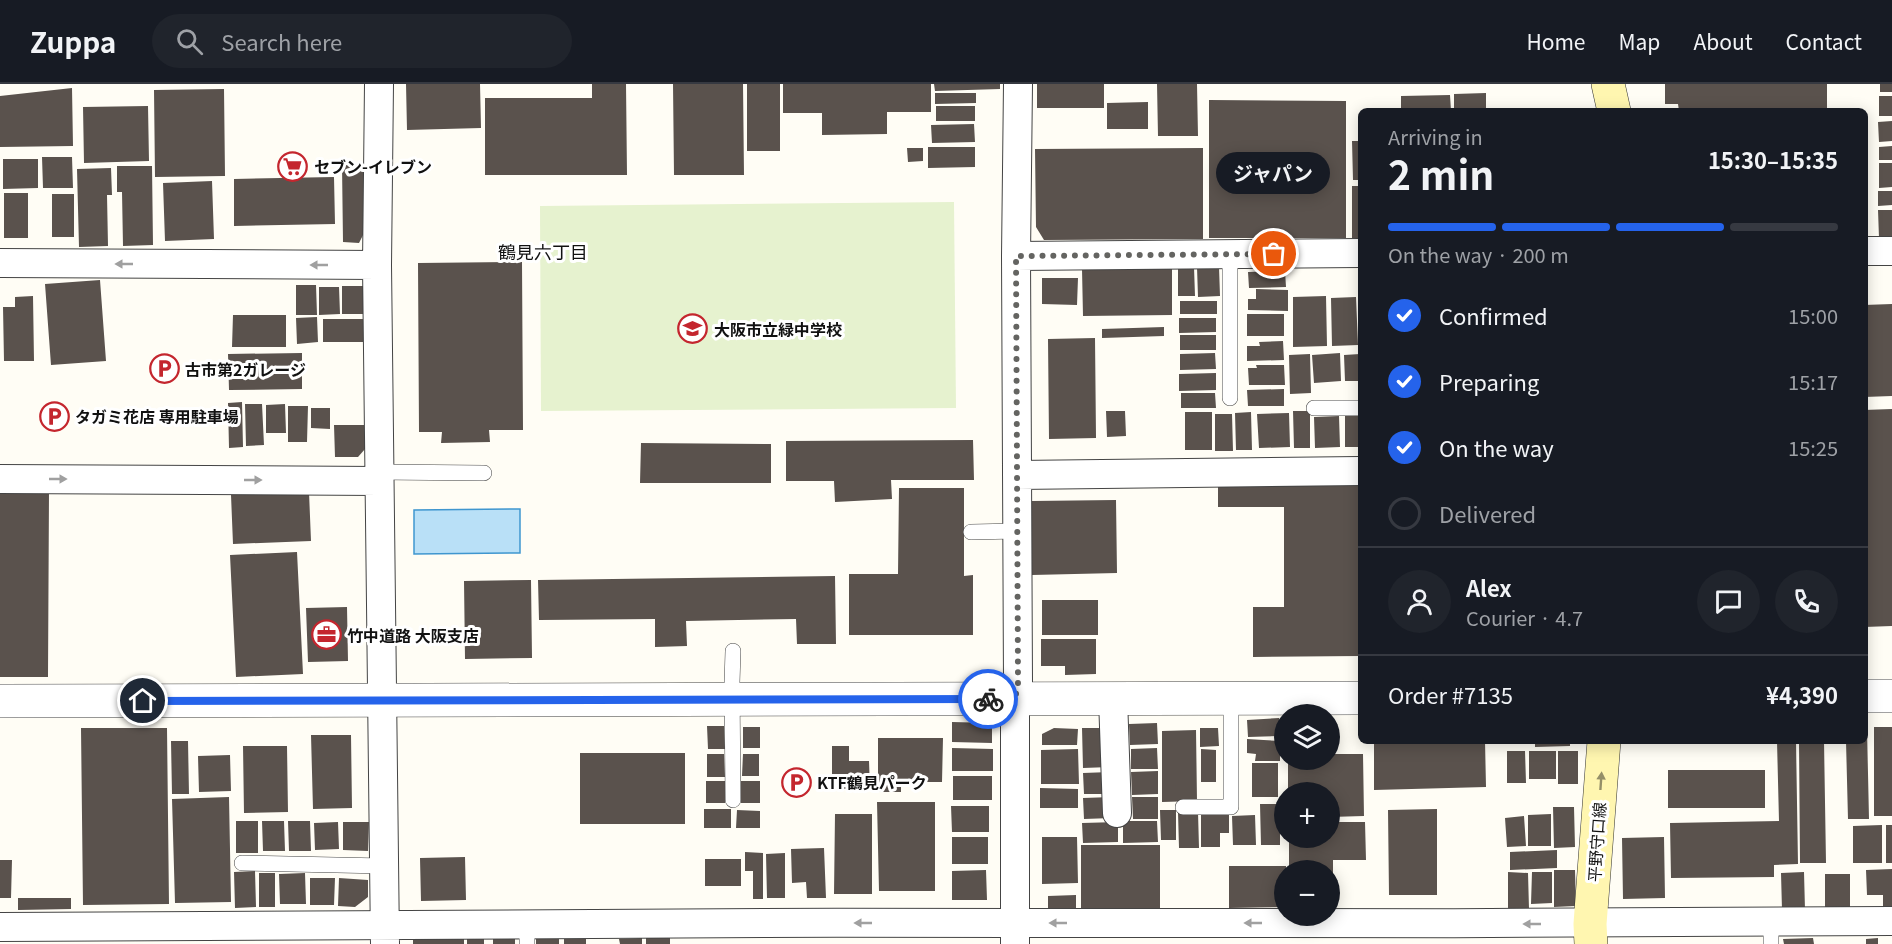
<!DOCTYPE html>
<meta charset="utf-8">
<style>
body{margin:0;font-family:Georgia,"Noto Sans JP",serif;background:#20242c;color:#f1f3f6;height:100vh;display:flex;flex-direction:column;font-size:22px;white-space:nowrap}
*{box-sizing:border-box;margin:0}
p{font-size:20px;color:#9ea1a6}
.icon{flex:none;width:33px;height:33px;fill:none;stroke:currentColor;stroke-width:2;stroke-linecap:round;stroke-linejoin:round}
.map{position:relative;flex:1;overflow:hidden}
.side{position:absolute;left:1358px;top:24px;width:510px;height:636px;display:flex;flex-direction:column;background:#171b24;border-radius:9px;box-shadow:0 3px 15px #0003}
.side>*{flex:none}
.fabs{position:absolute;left:1274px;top:620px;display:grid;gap:12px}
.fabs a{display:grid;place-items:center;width:66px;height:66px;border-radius:50%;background:#171b24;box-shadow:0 3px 15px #0003;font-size:30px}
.pin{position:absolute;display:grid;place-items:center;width:51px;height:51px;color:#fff;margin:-26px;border:3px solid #fff;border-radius:50%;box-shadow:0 2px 6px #0007}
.courier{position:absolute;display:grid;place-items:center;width:60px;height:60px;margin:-30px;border:4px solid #2563eb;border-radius:50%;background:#fff;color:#222;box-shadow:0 2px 8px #0007}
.bubble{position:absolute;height:42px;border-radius:21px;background:#171b24;box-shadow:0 3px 15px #0003;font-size:20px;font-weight:700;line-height:42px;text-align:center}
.head em{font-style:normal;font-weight:700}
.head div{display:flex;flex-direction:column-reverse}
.head{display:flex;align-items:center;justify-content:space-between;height:102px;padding:0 30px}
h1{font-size:39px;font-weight:700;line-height:45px}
.bar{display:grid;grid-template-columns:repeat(4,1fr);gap:9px 6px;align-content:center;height:72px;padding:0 30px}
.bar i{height:8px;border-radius:4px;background:#363941}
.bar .on{background:#2563eb}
.bar p{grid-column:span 4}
.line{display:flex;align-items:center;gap:15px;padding:0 30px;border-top:2px solid #363941}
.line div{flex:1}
.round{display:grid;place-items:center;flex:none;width:63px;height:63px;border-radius:32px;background:#20242c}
ol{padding:0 30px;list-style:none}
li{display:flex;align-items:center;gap:18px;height:66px}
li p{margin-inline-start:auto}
li .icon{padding:6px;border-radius:50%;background:#2563eb;color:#fff;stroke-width:4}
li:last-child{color:#9ea1a6}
li i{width:33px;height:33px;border:3px solid #363941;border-radius:50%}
header{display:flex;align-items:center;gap:36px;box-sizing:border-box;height:84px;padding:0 30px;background:#171b24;border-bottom:2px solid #363941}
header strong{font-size:28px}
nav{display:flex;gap:33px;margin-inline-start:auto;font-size:21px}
.search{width:420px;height:54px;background:#20242c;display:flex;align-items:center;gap:15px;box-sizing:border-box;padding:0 21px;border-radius:33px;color:#9ea1a6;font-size:22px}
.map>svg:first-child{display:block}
.pitch{fill:#e6f2cf}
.water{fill:#b9e0f7;stroke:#3f96cf;stroke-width:1.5}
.building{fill:#5a524d}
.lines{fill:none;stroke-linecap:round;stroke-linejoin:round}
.service-casing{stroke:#444;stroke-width:16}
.minor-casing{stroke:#444;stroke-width:30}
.tertiary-casing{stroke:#444;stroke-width:34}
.secondary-casing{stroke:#333;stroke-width:34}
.service{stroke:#fff;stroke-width:15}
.minor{stroke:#fff;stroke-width:28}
.tertiary{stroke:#fff;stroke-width:33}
.secondary{stroke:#fff6b0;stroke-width:33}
.oneway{fill:#a0a0a0}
.oneway2{fill:#948f68}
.done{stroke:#646461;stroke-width:6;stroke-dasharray:0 10.8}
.route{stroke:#2563eb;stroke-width:8}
.labels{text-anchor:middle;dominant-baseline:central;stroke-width:6;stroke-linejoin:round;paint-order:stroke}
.poi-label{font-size:16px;font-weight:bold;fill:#111;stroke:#fff;text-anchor:start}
.street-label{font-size:16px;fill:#111;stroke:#fff}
.neighbourhood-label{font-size:18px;fill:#111;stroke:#fff}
</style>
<header>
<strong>Zuppa</strong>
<div class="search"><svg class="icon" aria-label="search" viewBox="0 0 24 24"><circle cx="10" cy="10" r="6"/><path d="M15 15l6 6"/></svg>Search here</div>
<nav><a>Home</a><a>Map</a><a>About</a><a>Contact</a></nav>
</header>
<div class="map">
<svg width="1892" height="860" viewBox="0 0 1892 860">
<rect width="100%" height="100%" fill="#fffdf5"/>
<path class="pitch" d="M954 118 956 324 541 327 540 122Z"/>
<path class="water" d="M520 425V469L414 470V426Z"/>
<path class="building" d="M406 0H480L481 44 407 46Z
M592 0H626L627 91H485V14H592Z
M673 0H743L744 91H674Z
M747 0H780V67H747Z
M783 0H931V28H887V50L822 51V29H783Z
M934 0H1000V5L935 7Z
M1037 0H1104V24H1037Z
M1157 0H1197L1198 52H1158Z
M1665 0H1827V27H1679L1678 20H1665Z
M1880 0H1892V8H1880Z
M72 4 73 62 0 63V12Z
M224 5 225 92 155 93 154 6Z
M935 9H976V19L935 20Z
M1486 9V27H1454V10Z
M1450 11 1451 27H1401V12Z
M1879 12H1892V32H1879Z
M1209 16 1346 17V154H1209Z
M1148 18V45H1107V19Z
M148 22 149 77 84 79 83 23Z
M936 22H975V37H936Z
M1892 37V57L1879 58 1878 38Z
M974 40 975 58 932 59 931 41Z
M1352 57H1360V96H1353Z
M1892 62V76H1879V63Z
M928 63H975V83L928 84Z
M907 64H923V77L908 78Z
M1203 64V155L1044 156 1036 143 1035 65Z
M42 73H72L73 104H43Z
M3 75H38V104L3 105Z
M1879 79H1892V103L1879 104Z
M342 81H365V147L359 159 343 158Z
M117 82H152L153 161 123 162 122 108H117Z
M111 84 112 111H107L108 162 79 163 77 85Z
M334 93 335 140 234 142V95Z
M212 97 214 155 165 157 163 99Z
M1352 102H1360V154H1352Z
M1878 107H1892V121L1878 122Z
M4 109H28V154H4Z
M52 110H74V153H52Z
M1878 126H1892V154H1879Z
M522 178 523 346H489L490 358 441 359 442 348H419L418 179Z
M1178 183H1194L1195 212H1178Z
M1197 183H1219L1220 212 1198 213Z
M1172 184V231L1083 232 1082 185Z
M1285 187 1286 203 1249 204 1248 188Z
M1042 194H1078L1077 221 1042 220Z
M100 196 106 277 51 281 45 200Z
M296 201H316L317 231H296Z
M342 202H363V230H342Z
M319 203H339L340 230 319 231Z
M1256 205 1288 206V227L1248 226V215H1256Z
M33 212 34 277H4L3 223H15V213Z
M1326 212 1327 262 1293 263V213Z
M1356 213 1358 261 1332 262 1331 214Z
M1180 217H1217V230H1180Z
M1892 220V312L1864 313V221Z
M1247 230H1284V252H1247Z
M233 231H286V263H232Z
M317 233 318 258 297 260 296 234Z
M1179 234H1216V248L1179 249Z
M323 235H363V258H323Z
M1164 243V252L1102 254V245Z
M1180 251H1216V266H1180Z
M1095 254 1096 354 1049 355 1048 255Z
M1283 257 1284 276 1247 277V262H1260L1259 258Z
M302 269V305L229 306 228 270Z
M1215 269 1216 285 1180 286V270Z
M1340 269 1341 297 1314 299 1312 271Z
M1310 270 1311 309 1290 310 1289 271Z
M1360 270V297H1345L1344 271Z
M1256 281H1284L1285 301H1249L1248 284H1257Z
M1216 289V306L1179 307V290Z
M1284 305V322H1248L1247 306Z
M1181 309H1215L1216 324H1181Z
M242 318 243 363 229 364 228 319Z
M245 320H262L264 361 246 362Z
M285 320 286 349H266V321Z
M288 322H308L307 358H288Z
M311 324H330V345L311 344Z
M1892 325V542L1864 543V326Z
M1106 327H1125L1126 352 1107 353Z
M1293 327H1310V364H1294Z
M1185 328H1212V366H1185Z
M1251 328 1252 366H1236L1235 329Z
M1289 329 1290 363 1259 364 1257 330Z
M1215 330H1232L1233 367H1215Z
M1339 332 1340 363 1315 364 1314 333Z
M1345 332H1360V363H1345Z
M334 341H365V365L358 373H335Z
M973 356 974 396H891L892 415 835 418 834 397H786V357Z
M641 359 771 360V399H640Z
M1218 398H1360V572L1253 573V523H1284V423H1218Z
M899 404H964V492L973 491V551H849V490H898Z
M0 408H49L48 593H0Z
M309 408 311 457 233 460 231 411Z
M1116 416 1117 489 1032 491V417Z
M297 468 303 590 236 593 230 471Z
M835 492 836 560H797L796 535 686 537 687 562 655 563V535L539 536 538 496Z
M531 496 532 574 465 575 464 497Z
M1042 516H1098V551H1042Z
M347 523 348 577 308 578 306 524Z
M1041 555H1096V590L1065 591V582H1041Z
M1279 634V652L1248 653 1247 636Z
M952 638 992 639V659L952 658Z
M1157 639 1158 660 1130 661 1129 640Z
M707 642H724L725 665H708Z
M743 643H760V664H743Z
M1874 643H1892V732H1874Z
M81 644H167L169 820 83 821Z
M1054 644 1078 645 1077 661H1042V650Z
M1082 644H1109L1110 683 1083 684Z
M1200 644H1218L1219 662 1200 663Z
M1864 644H1867L1869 735H1848L1846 657H1864Z
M1196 646 1197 717 1162 718V647Z
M311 651H351L352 724 313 725Z
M878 654H943L942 698H901V708H878Z
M1247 655 1280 657V677H1255L1256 670 1247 669Z
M171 657H188L189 710H172Z
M1374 657H1485L1486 703 1374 706Z
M1535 657H1570V662L1535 663Z
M1777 657H1796L1798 780 1774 781V793L1671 794 1670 739 1779 737Z
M1799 657H1824L1826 779H1800Z
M243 662H287L288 728 244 729Z
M832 662H849V677H869L870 705H832Z
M952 664 993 665V687H952Z
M1157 664 1158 685H1131V665Z
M1078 665 1079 700H1041V666Z
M1201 665 1216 666V698H1201Z
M1507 667H1525L1526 699H1507Z
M1529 667H1556V695H1529Z
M1558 667H1578V700H1558Z
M580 669H685V740H580Z
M707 670H724L725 693H707Z
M743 670H759V692H742Z
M1329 670H1363L1364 732 1329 733V708H1288V675H1329Z
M230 671 231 707 199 708 198 672Z
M1252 679H1278V713H1252Z
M1668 686H1765V724H1668Z
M1158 687V710L1132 711 1131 688Z
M1110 688V710H1084L1083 689Z
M953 692H992V716H953Z
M706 697H725V719H706Z
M741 697H760V719H741Z
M1040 704 1078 705V724H1040Z
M229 713 231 818 175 819 172 715Z
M1112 713V734L1084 735 1083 714Z
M1132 713H1158V735H1133Z
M877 718H935V807H879Z
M1260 720H1280V761H1261Z
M951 722H989V748H952Z
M1553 723H1574L1575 763 1554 764Z
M704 725H731V744H704Z
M1437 725V811H1389L1388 726Z
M737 726 760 727V744H736Z
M1160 726H1176V756H1161Z
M1178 728H1198L1199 764H1179Z
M1201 729H1229V749H1220V763H1201Z
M835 730H872V810H834Z
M1551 730V762H1528V731Z
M1255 731 1256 761H1233L1232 732Z
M1524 732 1526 762 1507 763 1505 734Z
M236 737H258V769H236Z
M262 737H284L285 767H263Z
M288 737H310L311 767H289Z
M1123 737H1157L1158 758 1123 759Z
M338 738 339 765 315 766 314 739Z
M343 738H369L368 767 343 766Z
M1118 738V758L1083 759 1082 739Z
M1329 738H1365L1366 776H1333V812H1329V786H1289V753H1329Z
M1882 741V779H1853V742Z
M1886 741H1892V779H1886Z
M952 753H988V780H952Z
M1042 753H1077L1078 799 1042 800Z
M1664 753 1665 814 1623 815 1622 754Z
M1081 761H1160V829L1081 830Z
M824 764 826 814H807L806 798 792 799 791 765Z
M1557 766V784L1510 786V768Z
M745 768 763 769V815H753V787H745Z
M785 769V814H767L766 770Z
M465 773 466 816 421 817 420 774Z
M705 775H741V802H705Z
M0 776H12L11 814H0Z
M1229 782H1286V786H1284V823L1229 824Z
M1892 785V827L1883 828V811H1867L1866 786Z
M986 786 987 816H952V787Z
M1554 786H1575L1576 822 1554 823Z
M255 787 256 823 235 824 234 788Z
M1508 788 1528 789 1529 825H1508Z
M1532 788H1552V819L1531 820Z
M1804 788 1805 826H1782L1781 789Z
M259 789H275V823H259Z
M305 789 306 820H280L279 790Z
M1825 790H1850V824H1825Z
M310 794H335L334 821H310Z
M339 794 368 796V813L355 823 338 822Z
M1076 811V827L1048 828V812Z
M18 814H71V825L18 826Z
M464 850V860H413V851Z
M484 850V860H467V851Z
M536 851H559V860H536Z
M515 853V860H493V854Z
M646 853H670V860H646Z
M564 854H586V860H564Z
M642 854V860H620L619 855Z
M1813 854 1814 860H1784L1783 855Z
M1878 854V860H1866V855Z"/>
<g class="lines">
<defs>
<path id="service" d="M1230 170V314
M1314 324H1360
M379 388 484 389
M971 448 1017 447
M733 716 732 599 733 567
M1183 723H1231V614
M242 779 384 782
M1771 838V860
M527 840V860"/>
<path id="minor" d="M379 0 377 181 385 860
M1864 167H1892
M1016 172 1360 169
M0 179 377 181
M1017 391 1360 387
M0 395 379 397
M1113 614 1117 729
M0 843C339 840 678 838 1017 839 1309 839 1600 840 1892 837
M1015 860V615L1018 599 1016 172 1018 0"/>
<path id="tertiary" d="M1864 612H1892
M0 617 1360 614"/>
<path id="secondary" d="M1608 0 1614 27
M1591 860 1590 840 1604 657"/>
</defs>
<use href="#service" class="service-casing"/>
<use href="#minor" class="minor-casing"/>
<use href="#tertiary" class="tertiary-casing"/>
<use href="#secondary" class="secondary-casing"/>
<use href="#service" class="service"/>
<use href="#minor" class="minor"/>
<use href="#tertiary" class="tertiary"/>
<use href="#secondary" class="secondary"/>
</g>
<defs><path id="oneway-solid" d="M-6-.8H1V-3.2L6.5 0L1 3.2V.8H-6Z" transform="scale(1.5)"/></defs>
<g class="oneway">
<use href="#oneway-solid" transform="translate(124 180) rotate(-180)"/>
<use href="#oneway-solid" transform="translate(319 181) rotate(-180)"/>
<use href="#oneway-solid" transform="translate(58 395)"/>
<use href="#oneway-solid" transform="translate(253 396)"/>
<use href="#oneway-solid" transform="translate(863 839) rotate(180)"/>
<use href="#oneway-solid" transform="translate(1058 839) rotate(-180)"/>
<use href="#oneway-solid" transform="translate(1253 839) rotate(-180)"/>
<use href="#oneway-solid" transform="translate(1532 840) rotate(-180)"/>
</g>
<use class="oneway2" href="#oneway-solid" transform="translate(1601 697) rotate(-86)"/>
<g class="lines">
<path class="done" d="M988 615H1015L1018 599 1016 172 1274 170"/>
<path class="route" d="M143 617 988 615"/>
</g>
<defs>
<symbol id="supermarket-ring" viewBox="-11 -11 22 22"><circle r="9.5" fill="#fff" stroke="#c4262e" stroke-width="1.5"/><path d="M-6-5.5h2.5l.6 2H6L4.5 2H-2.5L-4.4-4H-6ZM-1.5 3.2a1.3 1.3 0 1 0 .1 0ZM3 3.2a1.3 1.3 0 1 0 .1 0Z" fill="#c4262e"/></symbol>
<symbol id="school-ring" viewBox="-11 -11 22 22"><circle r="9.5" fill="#fff" stroke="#c4262e" stroke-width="1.5"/><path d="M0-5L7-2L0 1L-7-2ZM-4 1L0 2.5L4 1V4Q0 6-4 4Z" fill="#c4262e"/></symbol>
<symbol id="parking-ring" viewBox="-11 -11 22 22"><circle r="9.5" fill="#fff" stroke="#c4262e" stroke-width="1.5"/><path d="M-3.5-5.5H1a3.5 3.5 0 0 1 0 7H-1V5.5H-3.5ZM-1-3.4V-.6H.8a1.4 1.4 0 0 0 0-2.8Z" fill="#c4262e"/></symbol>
<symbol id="office-ring" viewBox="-11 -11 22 22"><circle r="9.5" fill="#fff" stroke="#c4262e" stroke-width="1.5"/><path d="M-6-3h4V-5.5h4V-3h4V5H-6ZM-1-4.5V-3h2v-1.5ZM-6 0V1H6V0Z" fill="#c4262e"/></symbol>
</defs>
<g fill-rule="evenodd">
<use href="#supermarket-ring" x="276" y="66" width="33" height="33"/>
<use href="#school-ring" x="676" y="228" width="33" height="33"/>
<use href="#parking-ring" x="148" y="268" width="33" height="33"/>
<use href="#parking-ring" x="38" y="316" width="33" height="33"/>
<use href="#office-ring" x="310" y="534" width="33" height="33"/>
<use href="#parking-ring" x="780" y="682" width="33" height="33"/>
</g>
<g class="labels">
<g class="poi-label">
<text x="314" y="82">セブン-イレブン</text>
<text x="714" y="245">大阪市立緑中学校</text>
<text x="185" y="285">古市第2ガレージ</text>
<text x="75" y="332">タガミ花店 専用駐車場</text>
<text x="347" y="551">竹中道路 大阪支店</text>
<text x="817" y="698">KTF鶴見パーク</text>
</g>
<g class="street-label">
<text transform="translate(1596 758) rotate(-86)">平野守口線</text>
</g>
<g class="neighbourhood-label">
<text x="543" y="167">鶴見六丁目</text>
</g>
</g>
</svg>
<div class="fabs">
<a><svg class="icon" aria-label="layers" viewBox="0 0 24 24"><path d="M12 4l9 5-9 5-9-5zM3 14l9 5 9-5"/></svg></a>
<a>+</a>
<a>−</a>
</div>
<div class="pin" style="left:1274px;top:170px;background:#ea580c"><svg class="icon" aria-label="bag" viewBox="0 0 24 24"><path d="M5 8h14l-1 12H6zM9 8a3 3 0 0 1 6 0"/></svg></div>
<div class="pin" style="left:143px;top:617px;background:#1f2937"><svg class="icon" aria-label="home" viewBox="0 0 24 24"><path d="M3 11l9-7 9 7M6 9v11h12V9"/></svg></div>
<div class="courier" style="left:988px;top:615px"><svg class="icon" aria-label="bike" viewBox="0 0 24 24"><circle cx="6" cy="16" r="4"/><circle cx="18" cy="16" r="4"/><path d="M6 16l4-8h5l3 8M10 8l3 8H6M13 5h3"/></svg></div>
<div class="bubble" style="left:1216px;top:68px;width:114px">ジャパン</div>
<section class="side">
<div class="head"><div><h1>2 min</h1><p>Arriving in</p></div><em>15:30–15:35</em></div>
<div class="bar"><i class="on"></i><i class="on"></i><i class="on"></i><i></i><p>On the way · 200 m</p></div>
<ol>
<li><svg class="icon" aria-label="check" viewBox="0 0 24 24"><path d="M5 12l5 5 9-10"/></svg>Confirmed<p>15:00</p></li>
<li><svg class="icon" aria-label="check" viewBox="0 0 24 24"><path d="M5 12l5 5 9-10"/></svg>Preparing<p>15:17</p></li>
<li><svg class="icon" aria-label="check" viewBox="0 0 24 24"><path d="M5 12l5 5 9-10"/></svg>On the way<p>15:25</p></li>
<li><i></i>Delivered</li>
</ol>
<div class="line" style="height:108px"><a class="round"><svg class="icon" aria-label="person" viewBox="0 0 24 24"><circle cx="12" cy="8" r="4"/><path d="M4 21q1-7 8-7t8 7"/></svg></a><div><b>Alex</b><p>Courier · 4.7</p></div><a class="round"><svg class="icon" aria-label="chat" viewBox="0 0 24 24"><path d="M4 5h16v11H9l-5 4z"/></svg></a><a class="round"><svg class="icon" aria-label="phone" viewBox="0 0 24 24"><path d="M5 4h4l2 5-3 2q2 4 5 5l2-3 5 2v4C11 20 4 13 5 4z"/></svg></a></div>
<div class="line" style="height:78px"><div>Order #7135</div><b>¥4,390</b></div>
</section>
</div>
